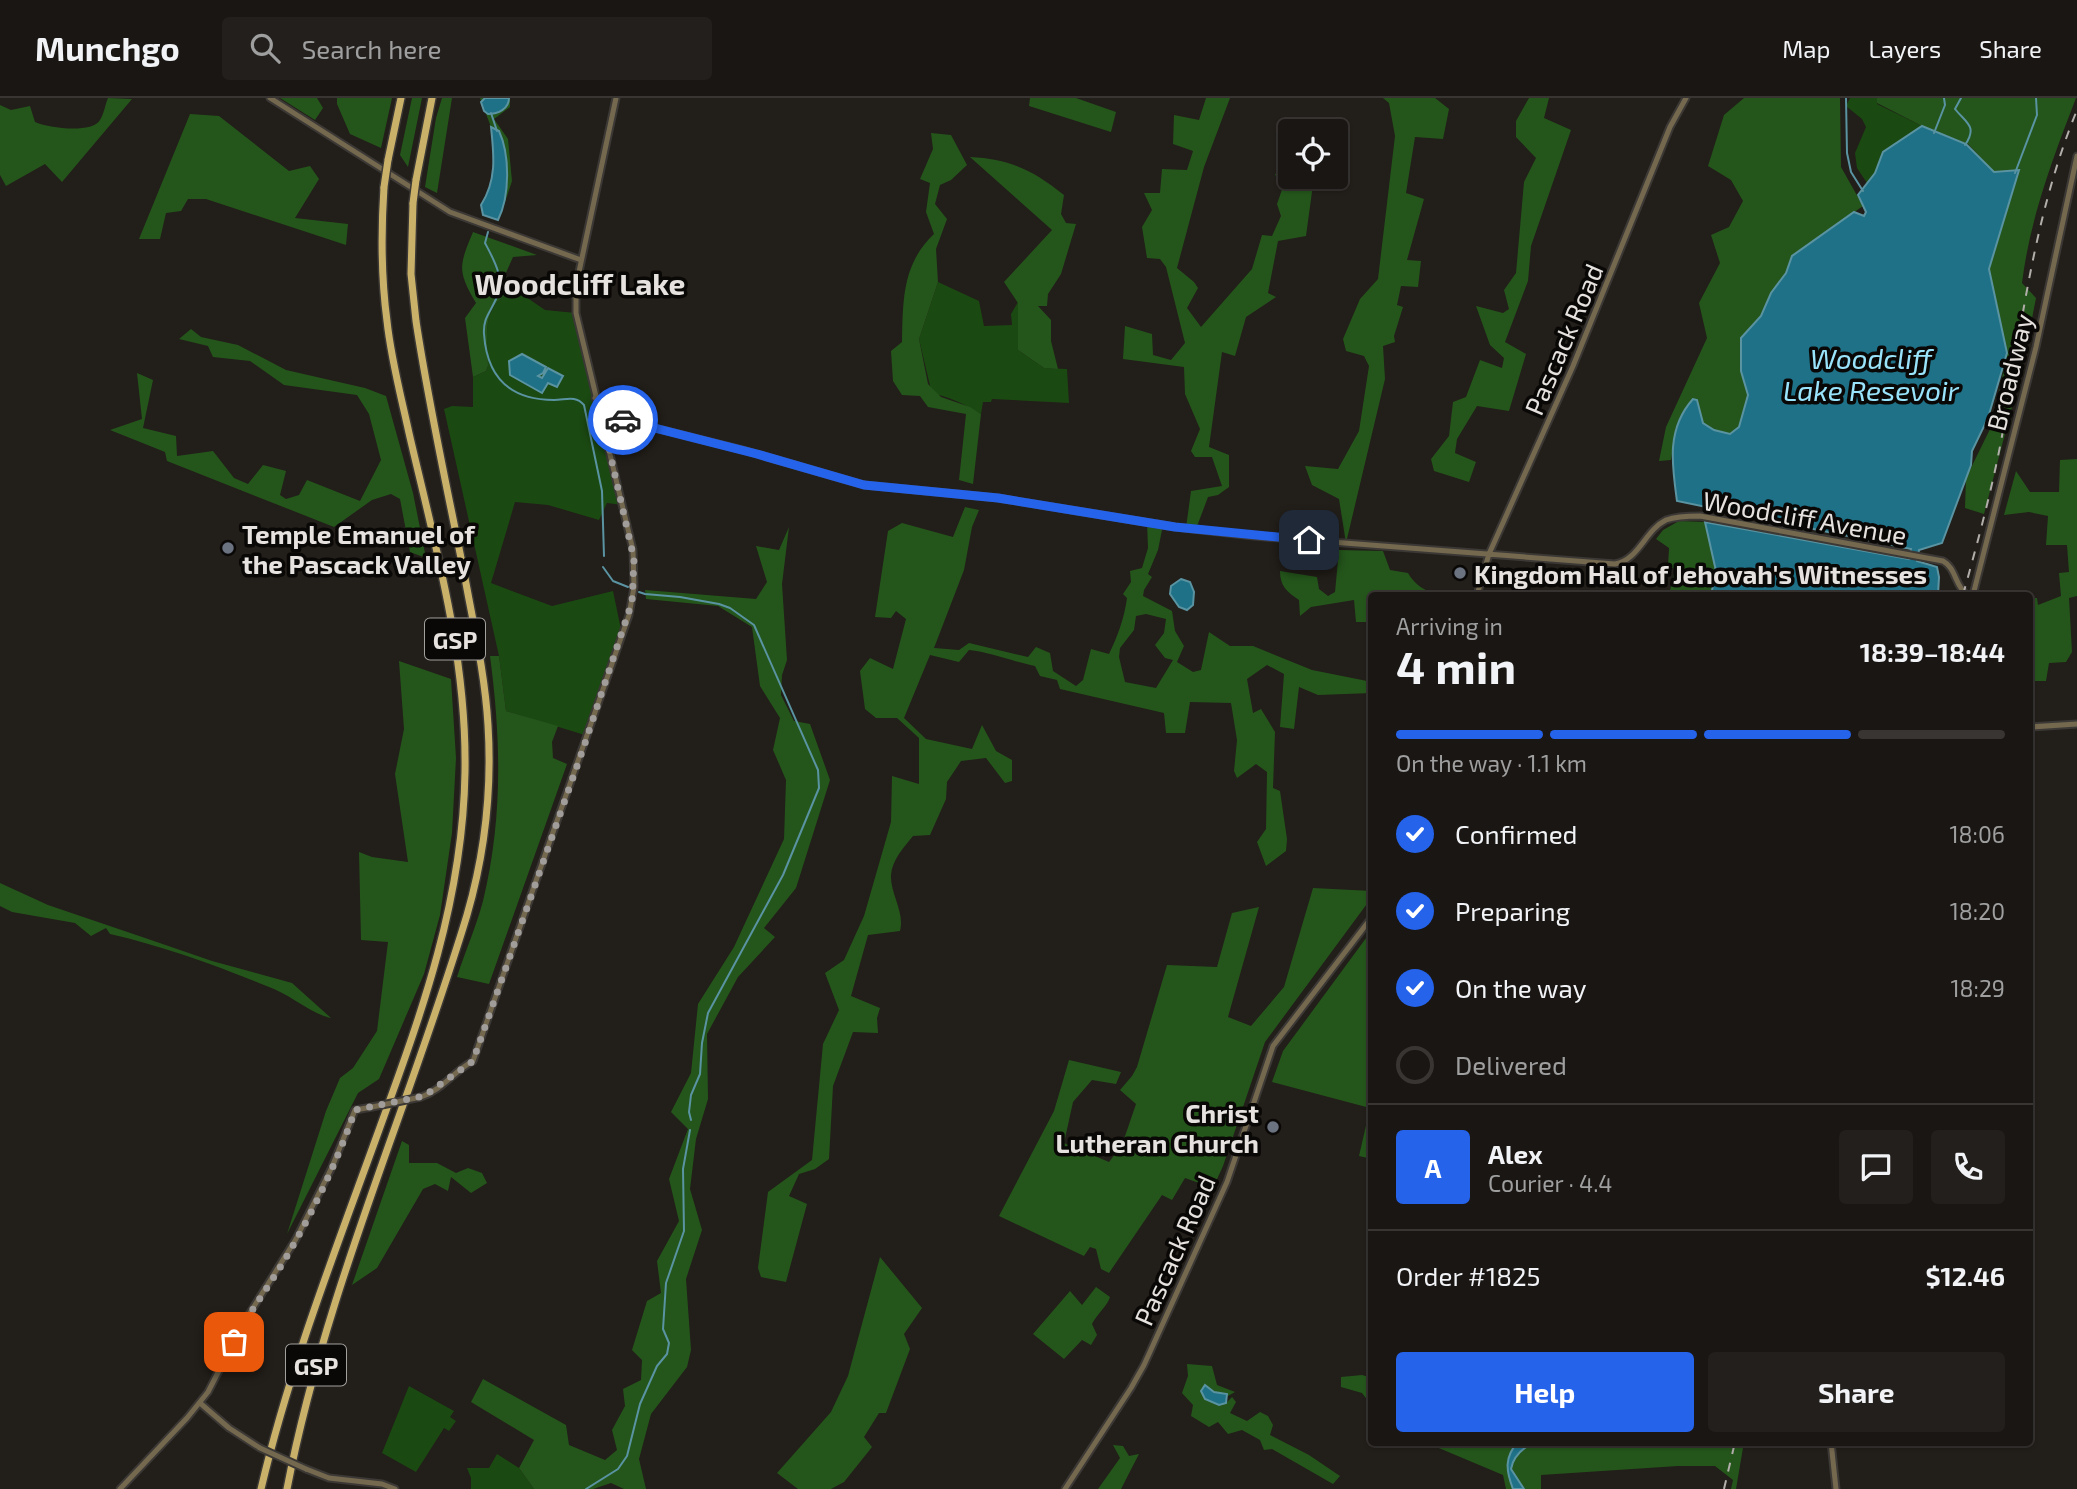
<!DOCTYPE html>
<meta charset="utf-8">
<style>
body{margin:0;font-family:"Exo 2",sans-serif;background:#231f1c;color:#f1f3f6;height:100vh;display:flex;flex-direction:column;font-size:26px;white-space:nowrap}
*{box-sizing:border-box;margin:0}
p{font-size:23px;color:#9f9fa0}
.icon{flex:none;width:38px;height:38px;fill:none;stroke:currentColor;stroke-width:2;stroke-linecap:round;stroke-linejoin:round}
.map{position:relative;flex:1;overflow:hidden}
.details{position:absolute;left:1368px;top:494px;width:665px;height:854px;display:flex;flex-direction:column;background:#1a1613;border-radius:7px;box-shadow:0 2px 5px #0004,0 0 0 2px #383533}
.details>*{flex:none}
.controls{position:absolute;left:1278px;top:21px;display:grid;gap:14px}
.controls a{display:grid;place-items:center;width:70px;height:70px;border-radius:7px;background:#1a1613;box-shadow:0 2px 5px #0004,0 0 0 2px #383533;font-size:35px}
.pin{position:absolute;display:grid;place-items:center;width:60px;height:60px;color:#fff;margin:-30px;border-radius:14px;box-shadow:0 4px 10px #0006}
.courier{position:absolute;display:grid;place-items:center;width:70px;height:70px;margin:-35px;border:5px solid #2563eb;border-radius:50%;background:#fff;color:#222;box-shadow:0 2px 9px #0007}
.headline em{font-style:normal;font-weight:700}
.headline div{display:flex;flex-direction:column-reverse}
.headline{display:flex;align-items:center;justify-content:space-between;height:119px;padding:0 28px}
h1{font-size:46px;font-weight:700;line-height:52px}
.bar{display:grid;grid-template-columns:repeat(4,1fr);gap:10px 7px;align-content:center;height:84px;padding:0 28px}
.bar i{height:9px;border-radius:5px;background:#383533}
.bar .active{background:#2563eb}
.bar p{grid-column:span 4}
.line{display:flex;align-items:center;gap:18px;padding:0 28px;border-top:2px solid #383533}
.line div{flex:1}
.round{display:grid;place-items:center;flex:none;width:74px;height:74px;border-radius:7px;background:#231f1c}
ol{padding:0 28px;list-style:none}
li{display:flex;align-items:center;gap:21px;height:77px}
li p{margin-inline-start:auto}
li .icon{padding:7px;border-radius:50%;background:#2563eb;color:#fff;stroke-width:4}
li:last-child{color:#9f9fa0}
li i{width:38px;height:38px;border:4px solid #383533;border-radius:50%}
.cta{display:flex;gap:14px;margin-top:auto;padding:14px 28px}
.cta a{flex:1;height:80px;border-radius:7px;background:#2563eb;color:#fff;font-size:28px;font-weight:700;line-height:80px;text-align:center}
.cta a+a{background:#231f1c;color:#f1f3f6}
header{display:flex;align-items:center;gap:42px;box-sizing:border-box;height:98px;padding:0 35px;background:#1a1613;border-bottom:2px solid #383533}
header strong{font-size:33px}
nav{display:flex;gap:38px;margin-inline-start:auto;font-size:24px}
.search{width:490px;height:63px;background:#231f1c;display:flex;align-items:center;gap:18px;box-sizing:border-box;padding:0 24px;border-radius:7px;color:#9f9fa0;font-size:26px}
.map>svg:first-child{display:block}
.green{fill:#1b4912}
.forest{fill:#24561b;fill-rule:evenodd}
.water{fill:#1e7187;stroke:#5a93a1;stroke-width:2}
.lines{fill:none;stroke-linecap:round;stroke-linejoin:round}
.stream{stroke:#5a93a1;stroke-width:2}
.secondary-casing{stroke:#3b3835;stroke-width:9}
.highway-casing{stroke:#3b3835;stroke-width:10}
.secondary{stroke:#74694f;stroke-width:5}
.highway{stroke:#c9b169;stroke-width:7}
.rail{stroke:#b2aeab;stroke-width:2;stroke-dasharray:9 9;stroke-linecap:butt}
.secondary-bridge-casing{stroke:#3b3835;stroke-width:9;stroke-linecap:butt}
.highway-bridge-casing{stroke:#3b3835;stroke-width:10;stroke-linecap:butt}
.secondary-bridge{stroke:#74694f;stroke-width:5}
.highway-bridge{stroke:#c9b169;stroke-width:7}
.done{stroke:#a19d9a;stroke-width:7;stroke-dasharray:0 12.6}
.route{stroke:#2563eb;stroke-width:9}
.worship-dot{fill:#6b7280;stroke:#0a0806;stroke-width:2.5}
.labels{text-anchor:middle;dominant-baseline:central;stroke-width:7;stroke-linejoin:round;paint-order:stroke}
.shield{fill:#0a0806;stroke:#a3a19e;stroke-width:2}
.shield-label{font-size:24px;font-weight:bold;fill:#e5e2df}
.street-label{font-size:26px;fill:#e5e2df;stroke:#0a0806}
.poi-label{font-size:26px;font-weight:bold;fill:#e5e2df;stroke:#0a0806;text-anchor:start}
.water-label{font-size:28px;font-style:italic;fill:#99e3fb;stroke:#0a0806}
.quarter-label{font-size:30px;font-weight:bold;fill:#e5e2df;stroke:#0a0806}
</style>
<header>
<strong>Munchgo</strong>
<div class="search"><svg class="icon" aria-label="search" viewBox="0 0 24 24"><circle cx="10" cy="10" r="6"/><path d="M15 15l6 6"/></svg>Search here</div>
<nav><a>Map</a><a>Layers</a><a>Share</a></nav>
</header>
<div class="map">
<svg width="2077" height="1391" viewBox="0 0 2077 1391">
<rect width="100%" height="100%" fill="#221e19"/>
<path class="green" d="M1850 0H1877V6L1922 28 1966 46 1994 74 1879 103 1857 70 1855 55 1866 29 1862 21 1846 8Z
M938 184 979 203 984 228 1012 227 1011 216 1018 204V252L1044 270 1067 271 1069 305 992 301 991 304H983L981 316C968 308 947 297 932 296L919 241Z
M516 192 545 212 576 215 623 407 607 405 599 422 548 407 515 404 491 485 552 508 613 493 622 536 588 638 506 613 499 558 444 311 452 308 473 309V279L486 273 488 268C488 244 481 212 505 198L513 200Z
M409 1288 454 1313 450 1319 456 1323 449 1333 444 1330 416 1374 382 1355Z
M497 1356 519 1370 534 1391H471V1380L467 1370H489Z"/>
<path class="forest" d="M108 0 132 1 62 84 45 66 6 88 0 77V7L11 12 30 8 35 24C48 30 92 36 100 22 104 16 105 7 108 0Z
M280 0H317L323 10 315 22Z
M337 0H392L381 50 350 36 337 6Z
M412 0H422L408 69 400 57Z
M442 0H452L437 95 425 89 436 20Z
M480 0H510V9L494 21 508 41 512 83 501 116C506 87 512 60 499 33L491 29Z
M1030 0H1076L1116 14 1111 34 1029 8Z
M1206 0H1230L1204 69 1177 170 1194 184 1198 190 1187 210 1201 229 1252 171 1262 137 1272 138 1281 118 1277 106 1285 83 1275 77 1290 51V79H1314L1306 138 1278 143 1268 195 1276 199 1246 219 1235 258 1222 254 1209 349 1229 357V389L1218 397 1208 399 1196 431 1186 430 1191 393 1222 388 1212 359H1195L1191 353 1200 331 1185 296 1184 269 1123 261 1125 228 1152 236 1153 257 1171 262 1185 245 1166 169 1160 161 1147 160 1142 129 1152 112 1144 95H1160L1162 71 1187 72 1193 53 1173 46 1174 17 1199 22Z
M1383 0H1435L1449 11 1443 41 1415 39 1406 95 1424 101 1407 162 1421 163 1418 189 1401 188 1397 207 1403 209 1394 238 1395 244 1383 248 1385 281 1346 445 1339 401 1312 387 1305 368 1338 371 1359 333 1369 268 1364 258 1346 253 1343 241 1360 201 1378 181 1395 38 1389 5Z
M1529 0H1549L1544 20 1571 32 1531 148 1528 183 1505 244 1526 256 1509 313 1477 308 1457 341 1455 355 1476 364 1469 384 1434 373 1431 361 1449 338 1453 304 1466 299 1480 262 1502 270 1504 260 1490 247 1476 208 1503 215 1509 211 1504 192 1516 175 1524 84 1536 60 1516 39V23Z
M1744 0H1840L1841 69 1863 108 1792 158 1786 175 1771 195 1761 218 1741 240V273L1748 297 1739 329 1730 336 1714 332 1703 325 1700 312 1693 301 1676 329 1671 362 1659 363 1666 329 1707 240 1699 205 1720 165 1711 137 1729 129 1743 103 1731 82 1708 68 1724 17Z
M1877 0H2076C2053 60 2030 120 2022 185L2036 200 2023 267 1984 416 1965 410 1966 380 1993 325 2007 255 1989 171 2019 73 1994 74 1968 46 1922 28 1877 5Z
M190 16 219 18 289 73 310 68 319 81 295 120 348 126 346 147 206 101H188L181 113 166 115 160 141H139Z
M931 35 951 37 967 67 951 82 940 87 935 106 947 121 936 151 938 184 919 241 928 286 941 299 970 309 981 316 973 386 959 382 966 316 928 309 920 298 902 297 893 283 891 253 902 244C903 203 902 166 934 136L926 114 930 85 920 81 933 51Z
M970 59C1010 61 1033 72 1064 97L1061 116 1066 125 1076 126 1061 176 1048 196 1047 208H1038L1051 222V243L1058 271 1044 270 1018 252V205L1004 184 1052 132Z
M473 134 537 157 513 159 505 177 516 192 513 200 505 198C481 211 488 244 488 268L486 273 473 279 465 220 476 205C457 173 459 168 473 134Z
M191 231 201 239 238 247 286 272 365 290 386 298 413 395 426 460 410 454 400 401 391 396 372 402 334 429 167 363 165 354 110 332 142 321 137 275 153 282 143 330 176 338 177 358 213 353 234 380 248 386 263 367 286 373 280 397 286 401 299 397 307 382 360 403 381 362 369 316 357 297 284 287 250 263 213 259 208 248 179 241Z
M2077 361V498L2069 500 2072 554 2066 564 2049 565 2046 583H2030V500H2037L2038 507 2061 498 2059 475 2069 474 2067 447H2046L2048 418 2029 414 2004 417 2016 373 2030 394H2059L2060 362Z
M965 409 979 412 972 429 964 472 934 550 959 552 969 545 1028 559 1036 549 1050 555 1053 573 1076 588 1083 582 1091 551 1109 556C1118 537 1124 521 1127 500L1123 496 1131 484 1130 473 1142 470 1148 450 1147 424 1163 427 1158 452 1148 476 1152 479 1144 492 1143 498 1172 513 1175 533 1184 548 1177 564 1193 574 1201 572 1209 534 1230 548H1253L1312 572 1372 584V595L1318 597 1299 589 1294 631 1280 629 1284 576 1267 567 1247 581 1253 615 1261 611 1275 634 1273 690 1280 693 1287 741 1286 753 1266 768 1257 744 1266 731 1267 674 1256 666 1237 680 1234 673 1237 642 1231 605 1190 604 1185 635H1166L1164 615 1060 591 1057 582 1040 578 1035 568C1014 564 990 554 969 552L959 564 930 557 904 620 926 641 972 651 982 627 996 653 1012 662V683L1005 685 986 660 961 663 947 684 946 701 930 737 913 738C904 749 892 762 891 777 890 796 905 814 900 833L868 837 851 898 880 910 877 920 878 935 853 934 833 988 829 1061 815 1071 799 1076 789 1098 807 1106 786 1184 761 1179 758 1170 768 1094 812 1062 823 946 839 912 825 875 844 862 864 818 891 724 892 678 919 686V640L897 620H876L865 611 860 573 870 560 893 571 906 521 896 513 891 520 875 519 888 433 902 425 953 439ZM1146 516 1166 521 1164 535 1155 547 1165 560 1173 562 1156 590 1125 584 1119 559 1120 550 1134 532 1136 518Z
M1679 423 1705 424 1716 473 1711 497H1669L1675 471 1668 468 1669 450 1656 441 1663 432Z
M789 429 782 486 787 562 782 577 781 597 794 623 810 626 830 682 796 790 764 830 775 839 738 879 707 936 708 1001 696 1041 690 1091 702 1132 686 1181 691 1252 687 1269 651 1316 639 1361 646 1391H624L611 1385 593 1391H534L519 1370 534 1342 471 1304 483 1281 566 1327 569 1347 605 1362 617 1352 612 1332 625 1308 623 1291 641 1282 642 1262 632 1252 647 1203 661 1195 657 1163 679 1123 669 1081 688 1031 671 1014 691 975 698 906 734 849 784 741 786 682 773 652 780 620 760 588 752 529 718 508 646 501 645 492 756 501 767 484 756 448 779 452Z
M1339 452 1383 453 1390 472 1408 475C1415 487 1424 492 1437 497H1372V524H1356L1354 502 1311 509 1300 518 1299 502C1287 494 1280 488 1280 473L1317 479 1319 491 1328 498 1335 494Z
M490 558H499L506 613 558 628 552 644 553 660 567 666 489 886 457 879C465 854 476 829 483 803 503 720 501 642 490 558Z
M399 563 451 581 456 660 452 735 440 817 424 876 379 981 358 995 287 1136 326 1013 340 980 353 970 377 933 388 844 361 842 359 754 372 759 408 764 395 676 404 631Z
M0 785 48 807 148 841 212 863 292 885 331 920C312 916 293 899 274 891 220 869 167 849 110 836L106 830 91 838 75 825 12 814 0 808Z
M1313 790 1372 793V799L1265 944 1223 1068 1213 1090 1185 1080 1172 1102 1162 1097 1109 1175 1101 1171 1096 1151 1090 1149 1084 1158 999 1118 1054 1013 1069 962 1121 974 1116 986 1092 982 1073 1004 1064 1045 1109 1064 1122 1047 1136 1006 1120 992 1132 978 1137 969 1167 867 1217 869 1232 815 1259 809 1228 919 1251 928 1284 889Z
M1372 832V1061L1359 1058 1370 1010 1272 984 1283 953Z
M402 1043 409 1047V1065H437L456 1075 468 1070 482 1075 487 1085 471 1095 451 1079 448 1093 435 1086 423 1091 377 1170 352 1187Z
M880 1159 922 1210 904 1236 910 1251 886 1315H879L864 1339 872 1349 844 1384 831 1391H798L777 1375 831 1314 848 1278Z
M1096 1189 1110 1199C1108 1207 1097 1216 1092 1226L1097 1237 1091 1247 1082 1242 1064 1261 1033 1236 1070 1193 1082 1207Z
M1187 1266 1212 1268 1217 1287 1235 1294 1228 1298 1225 1295 1214 1294 1226 1305 1232 1299 1236 1304 1230 1315 1247 1323 1260 1314 1268 1318 1273 1327 1270 1337 1309 1357 1340 1378 1333 1386 1272 1351 1264 1352 1260 1342 1242 1332 1228 1336 1218 1324 1209 1329 1191 1318 1193 1307 1182 1295 1188 1278Z
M1362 1277 1372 1280V1308L1362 1295 1341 1289V1279Z
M1438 1344H1744L1736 1391H1731L1733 1382 1715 1368H1678L1541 1377V1391H1506L1503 1377 1434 1348Z
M1113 1347 1123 1348 1129 1358 1139 1356 1121 1391H1098L1120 1360Z"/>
<path class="water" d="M485 0H509C509 11 498 16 488 16L484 13 481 4Z
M1922 28 1966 46 1994 74 2019 72 1989 171 2007 255 1988 320 1972 353 1971 367 1942 445 1919 452 1917 463 1937 469 1939 479 1938 497H1711L1716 473 1705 424 1909 461 1911 451 1677 403C1672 367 1666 331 1693 301L1697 302 1703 325 1714 332 1730 336 1739 329 1748 297 1741 273V240L1761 218 1771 195 1786 175 1792 158 1854 114 1864 118 1866 114 1858 97 1875 75 1883 54Z
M491 29 499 33C510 57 510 98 498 122L483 117 481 107C497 82 494 57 491 29Z
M522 256 546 269 543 275 538 278 542 280 548 270 563 278 557 289 548 285 542 295 510 277 509 263Z
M1181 481 1190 484 1194 494 1193 507 1187 512 1179 509 1170 496 1171 488Z
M1205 1287 1214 1294 1227 1296 1226 1305 1219 1307 1205 1301 1201 1293Z
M1518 1344H1534C1523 1350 1513 1358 1511 1371L1524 1391H1513C1506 1373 1504 1359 1518 1344Z"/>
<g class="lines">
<path class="stream" d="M1846 0 1847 55 1851 74 1863 93
M1961 0 1955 11C1966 25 1978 28 1965 47
M491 15 497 33
M1934 35 1945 7 1944 0
M2015 75 2037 17 2036 0
M488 134 485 145C494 162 506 182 496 201 490 215 483 220 484 236 487 279 509 302 554 302 566 302 575 297 584 307L602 393 604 458
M603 469 613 483 628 489
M639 494 645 496 680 499 719 506 730 510 754 527 818 672 819 690 783 777 708 915 702 945 700 976 691 997 689 1014 691 1022
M586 1391 618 1371 627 1358 640 1306 657 1268 667 1256 669 1245 663 1231 666 1185 684 1133 683 1071 690 1032"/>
<defs>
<path id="secondary" d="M270 0 450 114 581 162
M595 300 609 313 627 322
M599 316 743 352 864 387 998 400 1175 429 1254 438 1615 466C1639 462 1645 432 1666 422 1677 418 1689 418 1700 418L1943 463C1956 470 1955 488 1967 497
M609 341 608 328 618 322
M1477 497 1489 456 1573 268 1670 29 1686 0
M1973 497 2036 249 2077 58
M2030 629 2077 626
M421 999C442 992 454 973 473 963L629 517 634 489 633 452 576 215V188L616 0
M200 1305 229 1330 260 1350
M1831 1344 1836 1391
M306 1371 329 1380 382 1386 395 1391
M120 1391 187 1320 208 1294 243 1226 296 1141 332 1069 355 1012 372 1009
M1065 1391 1131 1290 1144 1267 1227 1084 1273 948 1372 819"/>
<path id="highway" d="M388 62 401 0
M416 82 432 0
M261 1391C290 1268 336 1151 379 1032 422 914 463 802 465 674 467 558 435 447 409 335 401 298 391 261 387 223 381 178 381 134 384 89
M287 1391C325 1193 409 1009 467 817 485 755 492 691 488 627 485 577 474 529 465 480 448 394 429 309 416 223L411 176 413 105"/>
</defs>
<use href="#secondary" class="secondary-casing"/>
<use href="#highway" class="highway-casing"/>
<use href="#secondary" class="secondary"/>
<use href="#highway" class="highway"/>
<path class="rail" d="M1963 497C1979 439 1995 381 2005 321 2023 216 2036 112 2077 12
M1724 1391 1735 1344"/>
<defs>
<path id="secondary-bridge" d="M372 1009 421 999
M260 1350 306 1371"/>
<path id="highway-bridge" d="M384 89 388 62
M413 105 416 82"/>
</defs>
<use href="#secondary-bridge" class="secondary-bridge-casing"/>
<use href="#highway-bridge" class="highway-bridge-casing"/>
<use href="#secondary-bridge" class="secondary-bridge"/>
<use href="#highway-bridge" class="highway-bridge"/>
</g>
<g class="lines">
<path class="done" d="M234 1244C249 1214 270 1187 287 1158 314 1112 338 1062 355 1012L424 998 473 963 583 651 632 504 634 461 610 355 608 332 611 325 623 322"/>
<path class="route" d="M623 322 757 356 864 387 998 400 1175 429 1309 442"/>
</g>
<g class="worship-dot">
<circle cx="228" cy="450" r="7"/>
<circle cx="1460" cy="475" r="7"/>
<circle cx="1273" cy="1029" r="7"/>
</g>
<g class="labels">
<g class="shield">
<rect x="425" y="520.5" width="60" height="41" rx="5"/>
<rect x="286" y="1246.5" width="60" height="41" rx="5"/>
</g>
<g class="shield-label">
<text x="455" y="541">GSP</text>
<text x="316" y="1267">GSP</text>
</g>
<g class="street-label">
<text transform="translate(1563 241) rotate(-67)">Pascack Road</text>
<text transform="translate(2009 274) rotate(-76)">Broadway</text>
<text transform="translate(1805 419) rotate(10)">Woodcliff Avenue</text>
<text transform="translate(1174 1152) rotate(-66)">Pascack Road</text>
</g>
<g class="poi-label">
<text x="242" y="435">Temple Emanuel of<tspan x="242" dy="30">the Pascack Valley</tspan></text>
<text x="1474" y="475">Kingdom Hall of Jehovah's Witnesses</text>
<text x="1259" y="1014" text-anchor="end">Christ<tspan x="1259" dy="30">Lutheran Church</tspan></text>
</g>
<g class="water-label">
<text x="1871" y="260">Woodcliff<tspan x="1871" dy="32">Lake Resevoir</tspan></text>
</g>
<g class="quarter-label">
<text x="580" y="185">Woodcliff Lake</text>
</g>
</g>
</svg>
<div class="controls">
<a><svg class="icon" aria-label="locate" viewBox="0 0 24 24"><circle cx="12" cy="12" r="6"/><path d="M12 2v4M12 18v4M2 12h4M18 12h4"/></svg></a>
</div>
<div class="pin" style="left:234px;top:1244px;background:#ea580c"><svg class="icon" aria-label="bag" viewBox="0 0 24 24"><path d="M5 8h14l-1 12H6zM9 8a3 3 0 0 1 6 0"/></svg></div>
<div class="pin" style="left:1309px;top:442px;background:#1f2937"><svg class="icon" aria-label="home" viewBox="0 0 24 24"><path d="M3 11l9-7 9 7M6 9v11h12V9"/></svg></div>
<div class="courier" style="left:623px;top:322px"><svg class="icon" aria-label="car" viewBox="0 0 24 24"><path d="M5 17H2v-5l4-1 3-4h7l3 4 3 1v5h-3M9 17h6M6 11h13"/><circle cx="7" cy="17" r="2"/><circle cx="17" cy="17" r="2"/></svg></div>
<section class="details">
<div class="headline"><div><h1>4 min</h1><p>Arriving in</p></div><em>18:39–18:44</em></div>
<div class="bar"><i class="active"></i><i class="active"></i><i class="active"></i><i></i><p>On the way · 1.1 km</p></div>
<ol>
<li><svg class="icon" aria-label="check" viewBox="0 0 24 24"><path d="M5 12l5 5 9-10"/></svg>Confirmed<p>18:06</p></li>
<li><svg class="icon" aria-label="check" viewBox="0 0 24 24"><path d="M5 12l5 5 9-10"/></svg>Preparing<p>18:20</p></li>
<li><svg class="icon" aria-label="check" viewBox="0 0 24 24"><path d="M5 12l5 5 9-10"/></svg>On the way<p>18:29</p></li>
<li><i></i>Delivered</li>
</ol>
<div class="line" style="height:126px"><b class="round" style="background:#2563eb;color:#fff">A</b><div><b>Alex</b><p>Courier · 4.4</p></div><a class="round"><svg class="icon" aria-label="chat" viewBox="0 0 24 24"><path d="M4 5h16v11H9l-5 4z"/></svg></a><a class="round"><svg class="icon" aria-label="phone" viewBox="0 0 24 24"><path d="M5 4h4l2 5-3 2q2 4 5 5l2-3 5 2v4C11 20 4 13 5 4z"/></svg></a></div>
<div class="line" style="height:91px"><div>Order #1825</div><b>$12.46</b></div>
<div class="cta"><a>Help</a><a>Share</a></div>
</section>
</div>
